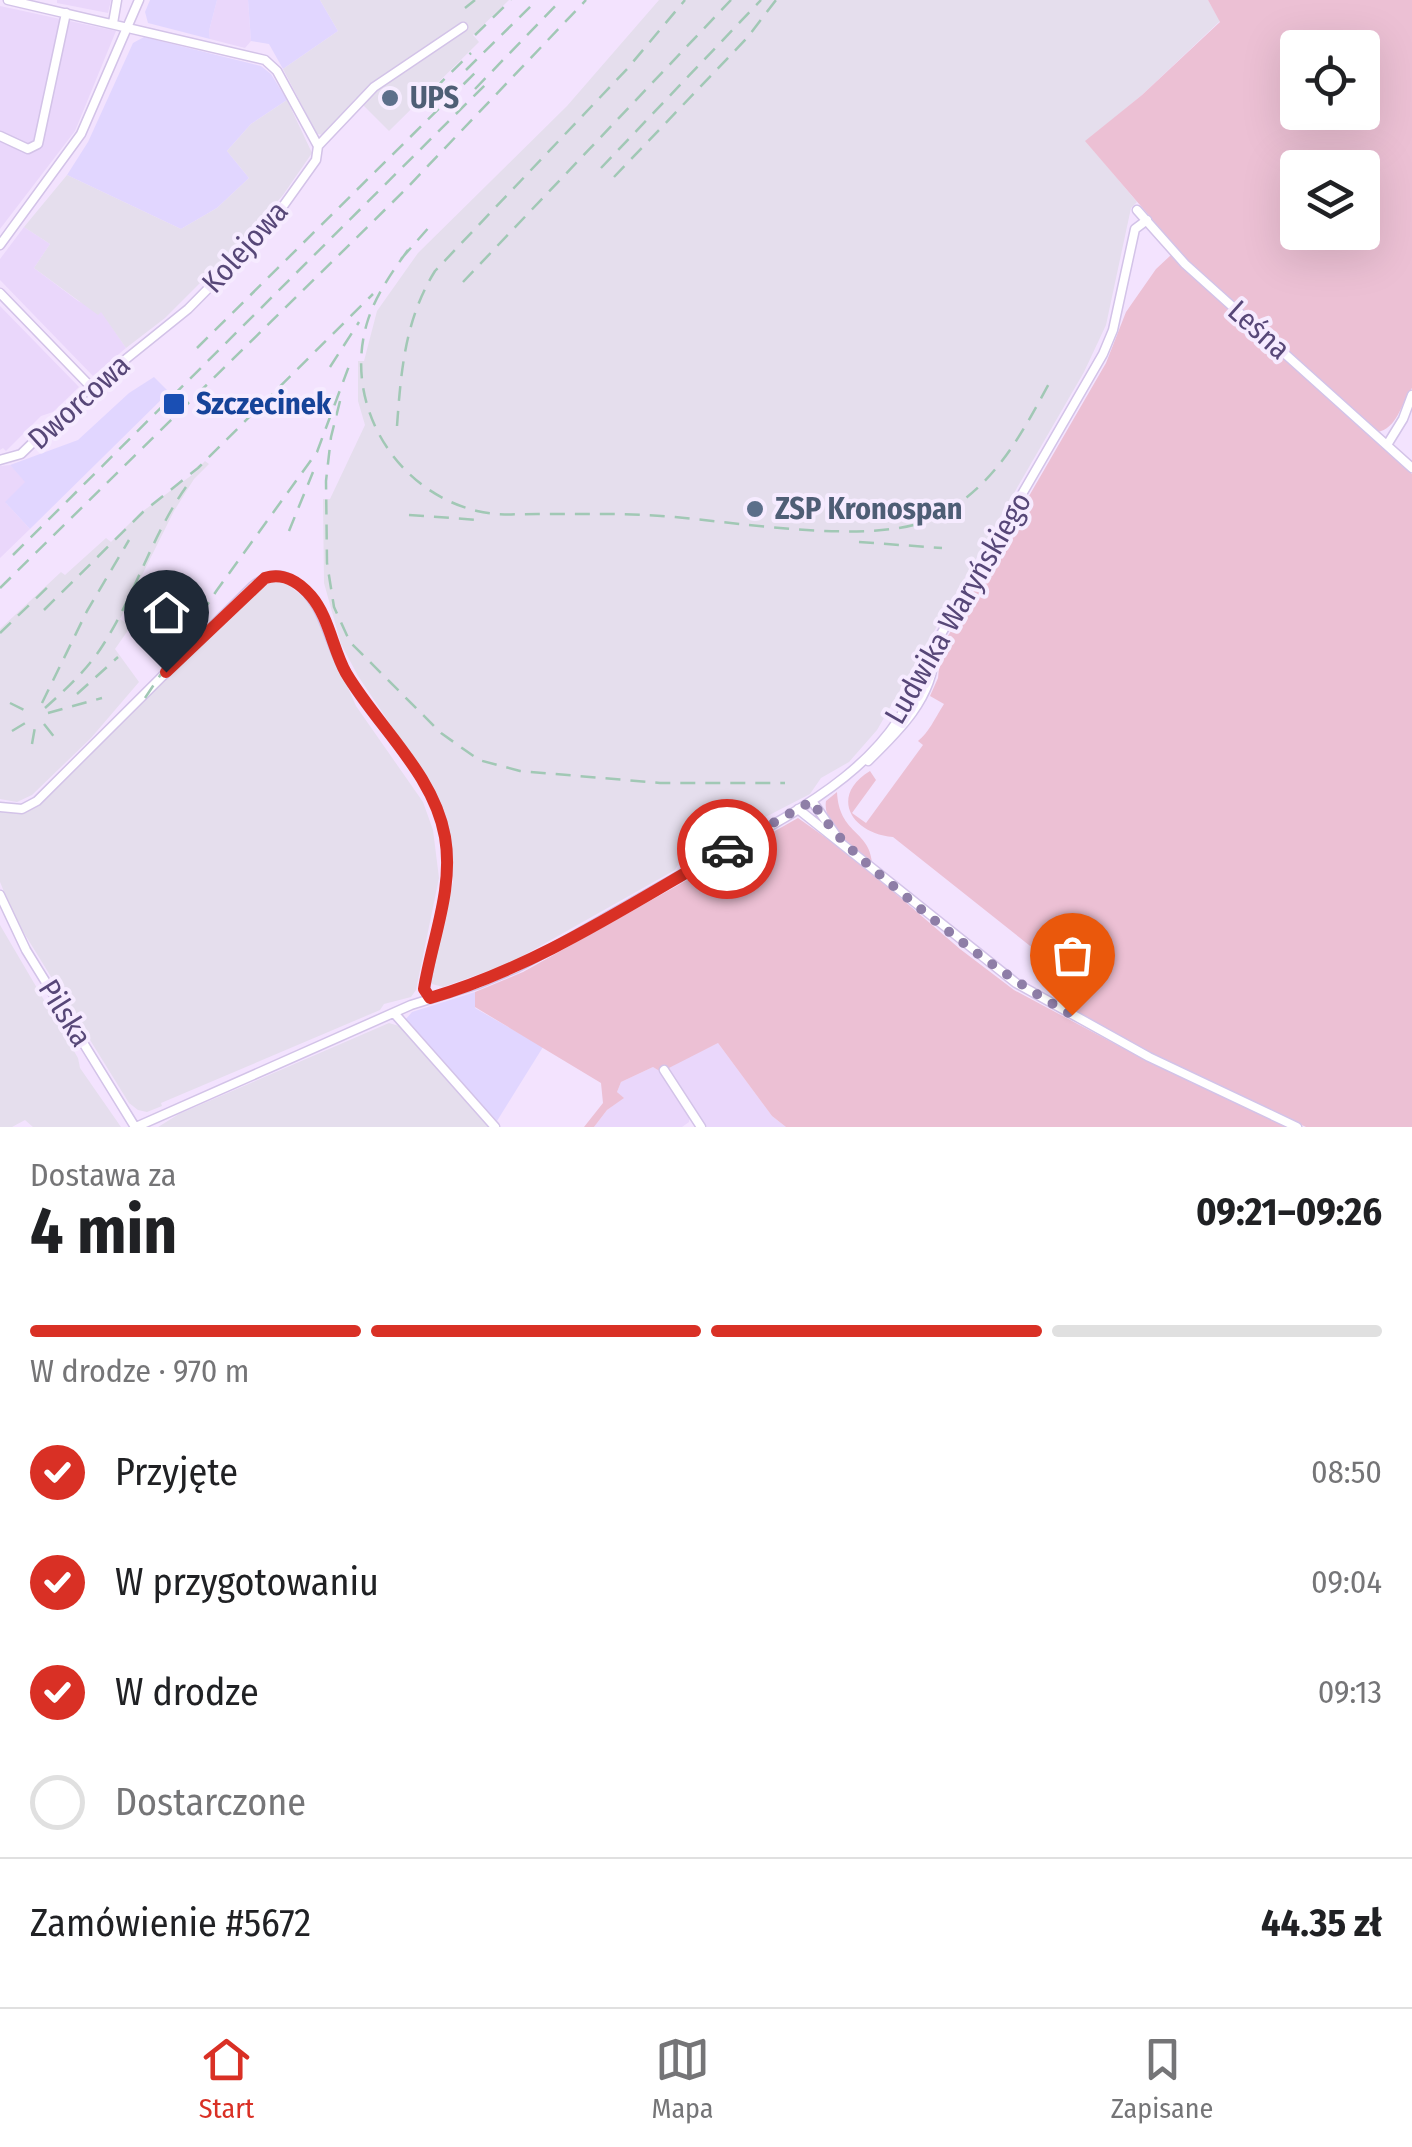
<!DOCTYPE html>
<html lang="pl">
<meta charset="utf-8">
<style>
body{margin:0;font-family:"Fira Sans Condensed",sans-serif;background:#f2f2f2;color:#202124;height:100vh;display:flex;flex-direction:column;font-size:38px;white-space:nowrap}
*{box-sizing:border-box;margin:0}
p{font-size:32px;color:#757577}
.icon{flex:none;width:55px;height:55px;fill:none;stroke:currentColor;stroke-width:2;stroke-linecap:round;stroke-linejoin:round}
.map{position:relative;height:1127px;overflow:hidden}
.details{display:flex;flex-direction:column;background:#fff;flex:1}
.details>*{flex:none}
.controls{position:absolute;left:1280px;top:30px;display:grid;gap:20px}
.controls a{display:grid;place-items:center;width:100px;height:100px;border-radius:10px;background:#fff;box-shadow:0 10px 40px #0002;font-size:50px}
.pin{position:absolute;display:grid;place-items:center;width:85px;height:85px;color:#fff;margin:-102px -42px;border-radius:50% 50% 50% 0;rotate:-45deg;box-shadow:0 0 10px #0007}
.pin .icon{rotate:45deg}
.courier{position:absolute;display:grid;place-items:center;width:100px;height:100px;margin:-50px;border:8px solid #d93025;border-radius:50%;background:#fff;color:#222;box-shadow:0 2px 12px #0007}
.summary em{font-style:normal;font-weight:700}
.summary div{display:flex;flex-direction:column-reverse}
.summary{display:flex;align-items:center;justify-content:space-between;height:170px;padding:0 30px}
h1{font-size:65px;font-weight:700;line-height:75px}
.bar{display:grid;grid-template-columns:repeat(4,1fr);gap:15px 10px;align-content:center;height:120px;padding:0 30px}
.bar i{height:12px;border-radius:8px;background:#e0e0e0}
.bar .selected{background:#d93025}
.bar p{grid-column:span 4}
.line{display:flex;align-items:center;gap:25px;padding:0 30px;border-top:2px solid #e0e0e0}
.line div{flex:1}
ol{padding:0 30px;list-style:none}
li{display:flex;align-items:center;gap:30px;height:110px}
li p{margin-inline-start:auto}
li .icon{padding:10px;border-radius:50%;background:#d93025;color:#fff;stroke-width:4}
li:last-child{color:#757577}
li i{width:55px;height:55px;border:5px solid #e0e0e0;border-radius:50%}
.tabs{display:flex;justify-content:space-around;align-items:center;height:140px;border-top:2px solid #e0e0e0;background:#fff;font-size:28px;color:#757577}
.tabs a{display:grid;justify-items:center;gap:5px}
.tabs .selected{color:#d93025}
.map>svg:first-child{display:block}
.residential{fill:#ead7fb}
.commercial{fill:#e1d6ff}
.industrial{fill:#e5deed}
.green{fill:#ecc0d4;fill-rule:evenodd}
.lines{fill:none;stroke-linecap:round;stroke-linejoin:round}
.minor-casing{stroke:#d3c3e8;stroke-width:11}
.minor{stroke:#fff;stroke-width:8}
.rail{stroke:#a1c8b5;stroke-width:2.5;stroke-dasharray:15 10;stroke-linecap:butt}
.done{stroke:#8e7ea7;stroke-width:10;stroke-dasharray:0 18}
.route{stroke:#d93025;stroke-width:12}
.service-dot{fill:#5c6f8a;stroke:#f6ebff;stroke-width:4}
.transit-dot{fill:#1a4fb4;stroke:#f6ebff;stroke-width:4}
.labels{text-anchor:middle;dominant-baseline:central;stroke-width:8;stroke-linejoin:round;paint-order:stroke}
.service-label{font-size:30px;font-weight:bold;fill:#4e5e75;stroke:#f6ebff;text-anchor:start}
.street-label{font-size:30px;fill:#574778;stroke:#f6ebff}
.transit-label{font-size:30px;font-weight:bold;fill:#164399;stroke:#f6ebff;text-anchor:start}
</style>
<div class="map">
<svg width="1412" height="1127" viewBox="0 0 1412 1127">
<rect width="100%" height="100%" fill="#f3e3fe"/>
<path class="residential" d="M57 0H111L108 13 57 3Z
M217 0H248L251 41 245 48 210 39 209 31Z
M0 6 116 31 75 131 0 229Z
M24 227 50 244 34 268 78 301 101 311 126 348 93 376 0 280V259Z
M0 306 79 387 53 412 41 416 6 451 3 448 0 450Z
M10 465 26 482 6 503 30 529 0 558V466Z
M718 1043 772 1116 786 1127H707L667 1068Z
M653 1067 661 1072 690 1115 689 1122 682 1127H594L607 1110 623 1098 617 1092 621 1082Z"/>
<path class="commercial" d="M150 0H217L209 31 210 39 148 23 145 12Z
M248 0H320L338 31 283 69 269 44 251 41Z
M144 37 261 66 271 74 287 100 251 124 227 151 249 178 217 208 181 229 67 175 88 142 133 43Z
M154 377 169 392 30 529 5 502 25 482 10 465 78 440 129 393Z
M475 992V1008L543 1047 497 1121 405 1020 412 1012Z"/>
<path class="industrial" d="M320 0H509L473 35 479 42 389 131 356 98 324 135 317 134 283 69 338 31Z
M659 0H1208L1220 21 1142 95 1086 141 1137 202 1131 208 1106 325 1084 372 877 730 849 762 821 778 810 794 680 861 675 870 510 963 443 987 432 984 431 977 453 882 449 826 433 788 358 676 341 644 324 583 323 499H330L365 425 358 401V361H364L377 311 418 253 567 106Z
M287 100 312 153 283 195 254 229 165 318 126 348 101 312 98 315 34 268 50 244 24 227 67 175 181 229 217 208 249 178 227 151 251 124Z
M205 461 209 464 194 479 174 511 120 619 131 626 115 649 139 682 91 738 32 795 17 802 0 799V629L61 572 65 575 106 538 111 542 139 514 192 475Z
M282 579 311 604 356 706 423 802 433 830 439 878 416 990 411 997 384 1004 380 1010 161 1103 162 1106 147 1112 138 1110 129 1103 16 920 0 882V810L22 811 38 804 261 583Z
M0 925 78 1058 80 1068 121 1127H33L25 1120 12 1127H0Z
M389 1023 399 1026 491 1127H158L179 1114Z"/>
<path class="green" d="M1208 0H1412V388C1401 404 1397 429 1377 432L1188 261 1085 141 1142 95 1220 22ZM1298 48H1362V112H1298ZM1298 168H1362V232H1298Z
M1171 255 1412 474V1127H1306L1151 1054 1067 1008 1044 957 893 837C851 833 829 796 870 771L876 780 852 813 866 823 923 745 918 741C929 732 934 720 944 704L930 696 938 678 941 648 1106 363 1126 312 1156 269Z
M837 792C839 834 869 830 872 862 855 848 822 826 826 801Z
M798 818 853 857 960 949 1014 990 1147 1061 1286 1127H786L772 1116 718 1043 661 1072 653 1067 621 1082 617 1092 624 1098 607 1110 594 1127H584L603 1103 601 1083 475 1007V992L523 972Z"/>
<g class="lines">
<defs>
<path id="minor" d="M8 0 265 60 277 71 318 146
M113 23 117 0
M0 136 28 149 38 144 66 13
M318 146 374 87 463 27
M1137 210 1185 264 1412 468
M0 245 81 134 139 0
M0 293 91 387
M1387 445 1403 419 1412 395
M0 460 21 454 85 392 188 309 266 230 316 160 318 146
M868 761C898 732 934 697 934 653
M812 801 835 834
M0 807 22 809 37 801 253 586C267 575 280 571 295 582 324 603 327 638 343 668 372 723 430 768 444 830 456 884 432 936 425 989L430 998
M798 809 1016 983 1149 1057 1297 1127
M0 895 26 950 135 1127
M394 1013 495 1127
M664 1070 701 1127
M136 1127 411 1005 478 984 516 968C573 938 628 904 684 873 771 824 895 773 922 667L1103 354 1113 330 1135 229 1147 220"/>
</defs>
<use href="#minor" class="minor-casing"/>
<use href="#minor" class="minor"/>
<path class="rail" d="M465 8 475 0
M475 35 511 0
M466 70 537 0
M475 89 561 0
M416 107 471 53
M601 168 761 0
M614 177 747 38 776 0
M408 250C392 272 375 296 367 323 343 404 395 491 477 511 497 516 518 514 538 514 584 514 629 513 675 517 740 523 875 545 931 519 993 491 1021 435 1052 378
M401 259 431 225
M463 282 731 0
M197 348 481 67
M330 367 359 322
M340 401 331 437 326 481 327 563 334 607 350 642 441 733 479 760 520 771 660 783H785
M397 426C401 371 405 319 435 271L627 69 685 0
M409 515 479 520
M289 531 313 472
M859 542 942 548
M13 555 488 82
M0 588 405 190 586 0
M44 610 143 512 198 468 373 294
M0 633 51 584
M77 694 118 657
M145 698 217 590 317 452 349 366
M10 703 26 711
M42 703 87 611 129 540
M45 708C66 689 88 669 103 645 135 595 151 537 186 487
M48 713 102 698
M44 724 55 738
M12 731 27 722
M32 744 35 727"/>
</g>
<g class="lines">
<path class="done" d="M727 849 812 801C836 840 868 865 903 894 957 940 1010 980 1072 1015"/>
<path class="route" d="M166 672 265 578C283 572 299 582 311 596 329 617 333 650 346 673 378 727 434 774 445 837 454 889 432 939 424 989L430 998C537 967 630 904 727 849"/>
</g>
<g class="service-dot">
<circle cx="390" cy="98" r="10"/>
<circle cx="755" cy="509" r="10"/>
</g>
<rect class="transit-dot" x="162" y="392" width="24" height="24" rx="5"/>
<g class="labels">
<g class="service-label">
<text x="410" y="98">UPS</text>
<text x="775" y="509">ZSP Kronospan</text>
</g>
<g class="street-label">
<text transform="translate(245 247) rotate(-48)">Kolejowa</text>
<text transform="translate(1259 330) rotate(42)">Leśna</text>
<text transform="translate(79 402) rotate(-42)">Dworcowa</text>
<text transform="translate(958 608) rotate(-60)">Ludwika Waryńskiego</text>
<text transform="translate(65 1013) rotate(58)">Pilska</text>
</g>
<g class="transit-label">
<text x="196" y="404">Szczecinek</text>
</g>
</g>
</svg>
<div class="controls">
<a><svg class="icon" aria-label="locate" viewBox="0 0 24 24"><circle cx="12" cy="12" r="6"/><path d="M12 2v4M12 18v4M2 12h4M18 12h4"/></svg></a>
<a><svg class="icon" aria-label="layers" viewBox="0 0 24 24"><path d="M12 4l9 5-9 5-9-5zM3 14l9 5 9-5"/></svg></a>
</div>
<div class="pin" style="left:1072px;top:1015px;background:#ea580c"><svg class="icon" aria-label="bag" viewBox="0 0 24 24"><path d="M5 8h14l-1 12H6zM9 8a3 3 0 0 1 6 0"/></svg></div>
<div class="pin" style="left:166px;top:672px;background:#1f2937"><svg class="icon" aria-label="home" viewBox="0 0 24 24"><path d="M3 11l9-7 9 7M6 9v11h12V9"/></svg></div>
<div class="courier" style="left:727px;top:849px"><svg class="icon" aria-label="car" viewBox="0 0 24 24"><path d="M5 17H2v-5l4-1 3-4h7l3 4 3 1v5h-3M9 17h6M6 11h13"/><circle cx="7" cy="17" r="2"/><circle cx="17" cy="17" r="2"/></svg></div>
</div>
<section class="details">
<div class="summary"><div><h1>4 min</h1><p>Dostawa za</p></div><em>09:21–09:26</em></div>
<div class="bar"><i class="selected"></i><i class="selected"></i><i class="selected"></i><i></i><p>W drodze · 970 m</p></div>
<ol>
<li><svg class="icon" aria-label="check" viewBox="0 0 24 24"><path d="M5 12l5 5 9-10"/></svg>Przyjęte<p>08:50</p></li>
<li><svg class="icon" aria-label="check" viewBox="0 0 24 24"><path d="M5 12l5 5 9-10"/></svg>W przygotowaniu<p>09:04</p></li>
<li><svg class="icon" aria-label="check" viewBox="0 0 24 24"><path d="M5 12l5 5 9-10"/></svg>W drodze<p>09:13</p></li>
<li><i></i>Dostarczone</li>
</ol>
<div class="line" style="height:130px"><div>Zamówienie #5672</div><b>44.35 zł</b></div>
</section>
<nav class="tabs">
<a class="selected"><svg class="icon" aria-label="home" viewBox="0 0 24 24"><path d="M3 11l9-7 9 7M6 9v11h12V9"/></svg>Start</a>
<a><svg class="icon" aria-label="map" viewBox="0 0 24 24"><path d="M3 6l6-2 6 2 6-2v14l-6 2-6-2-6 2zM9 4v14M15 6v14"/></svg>Mapa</a>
<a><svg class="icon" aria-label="saved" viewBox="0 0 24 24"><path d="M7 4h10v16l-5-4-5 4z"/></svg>Zapisane</a>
</nav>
